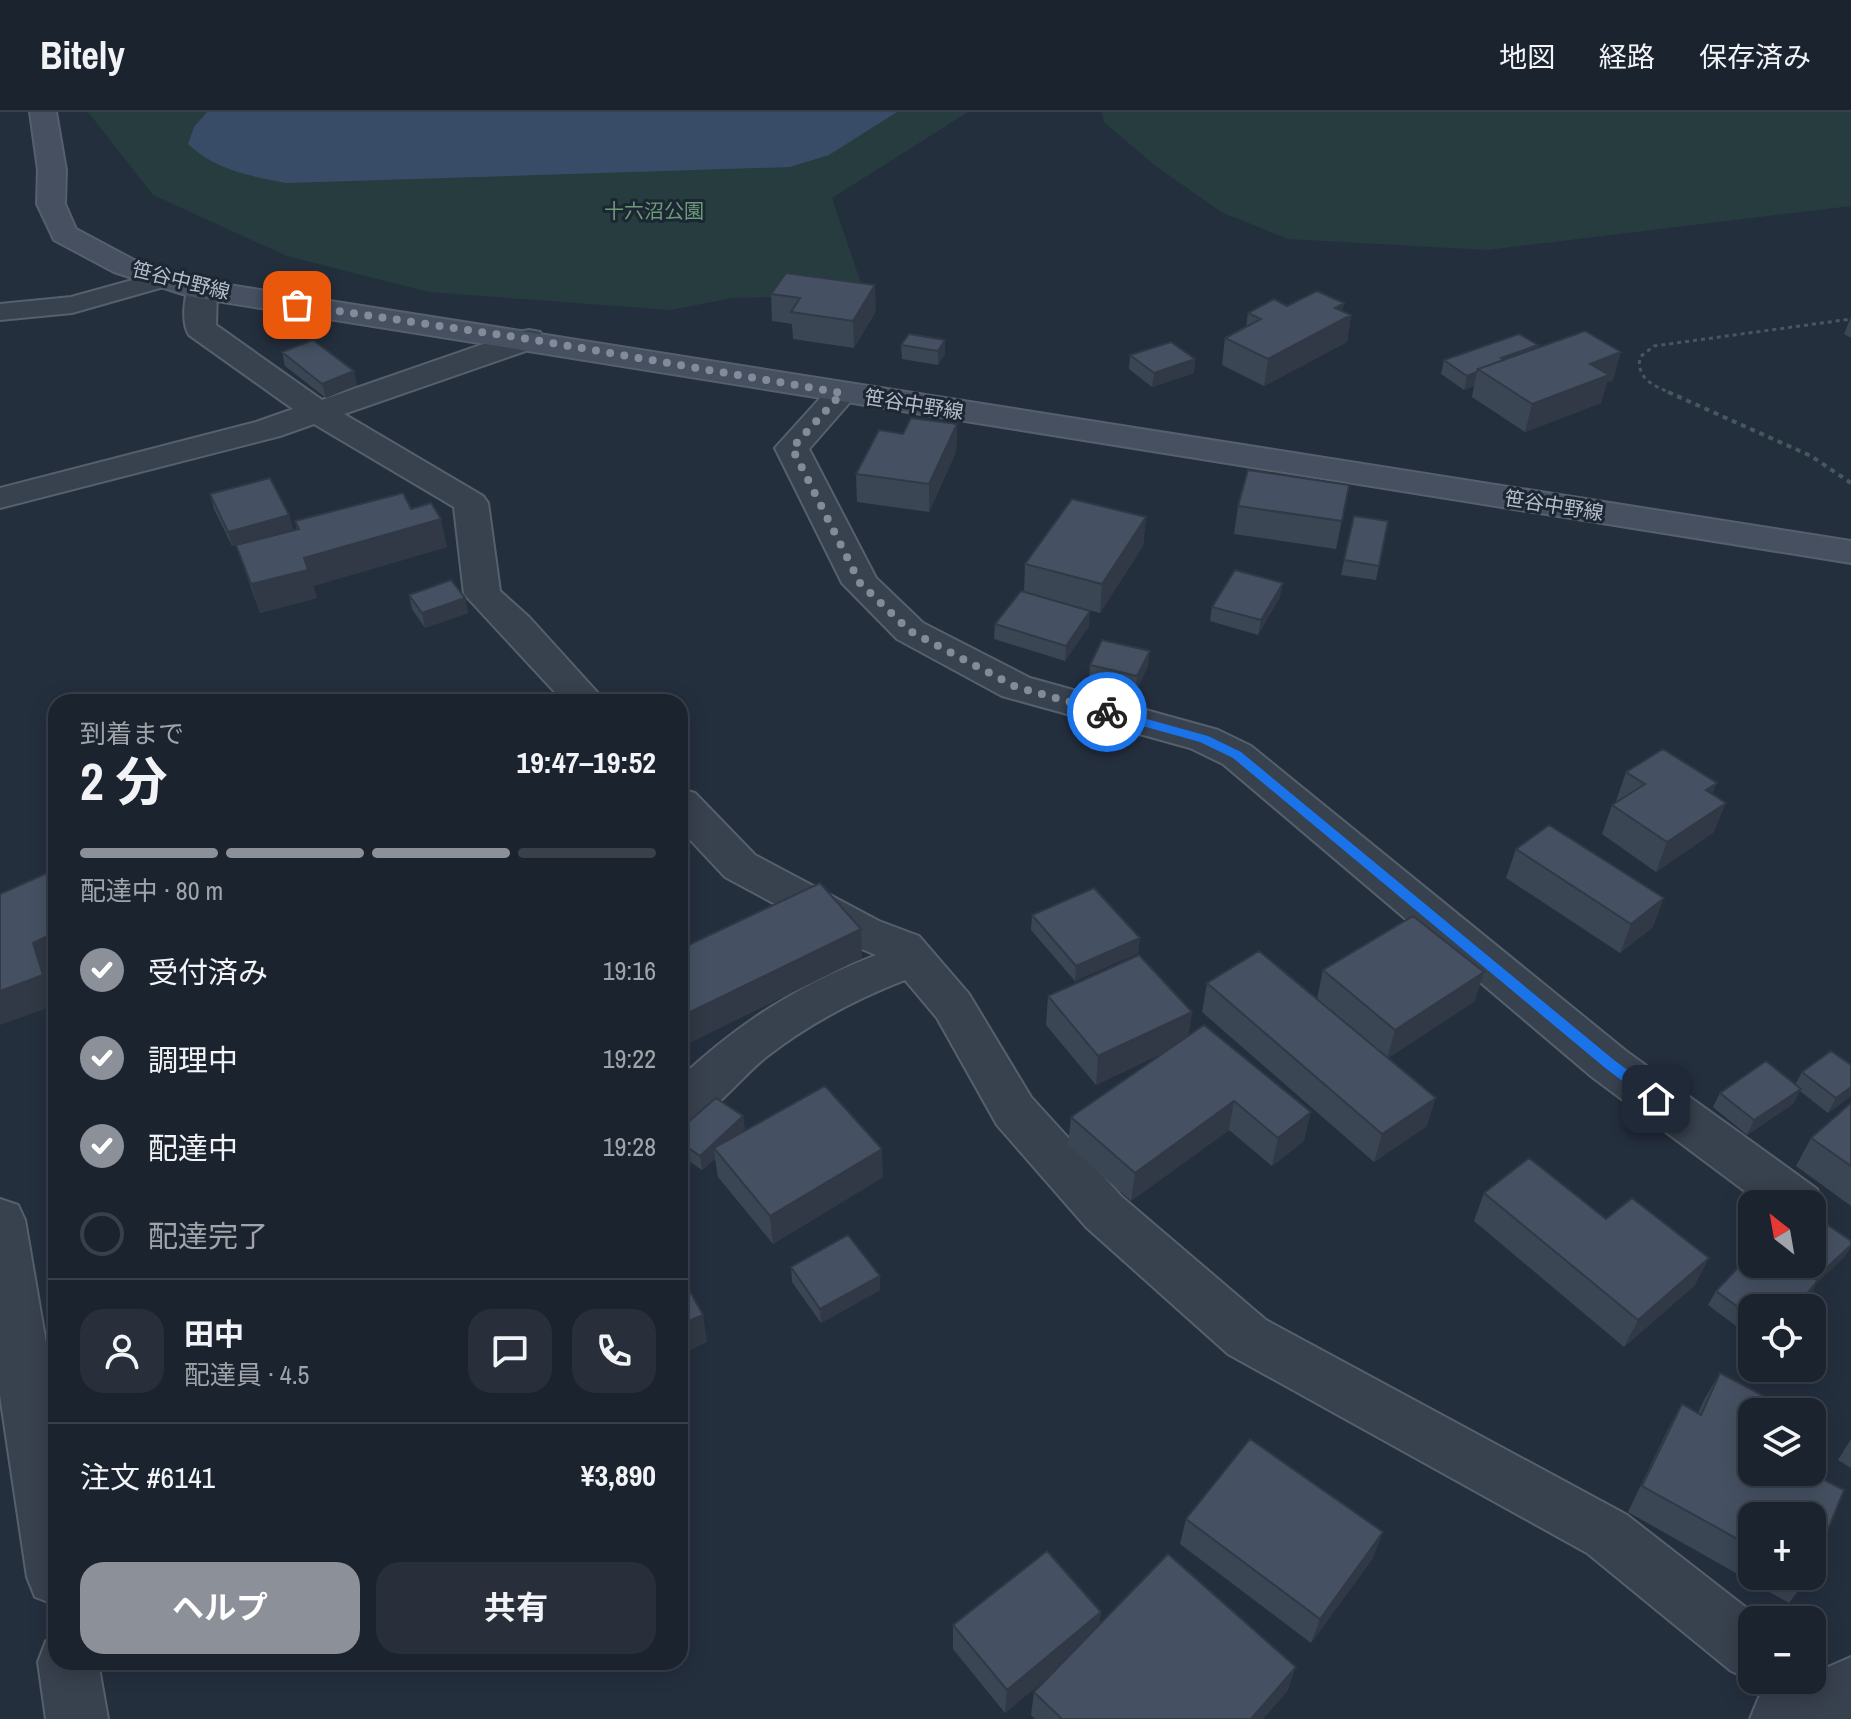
<!DOCTYPE html>
<html lang="ja">
<meta charset="utf-8">
<style>
body{margin:0;font-family:"Archivo Narrow","Noto Sans JP",sans-serif;background:#282f3a;color:#f1f3f6;height:100vh;display:flex;flex-direction:column;font-size:30px;white-space:nowrap}
*{box-sizing:border-box;margin:0}
p{font-size:26px;color:#a0a4aa}
.icon{flex:none;width:44px;height:44px;fill:none;stroke:currentColor;stroke-width:2;stroke-linecap:round;stroke-linejoin:round}
.map{position:relative;flex:1;overflow:hidden}
.panel{position:absolute;left:48px;top:582px;width:640px;height:976px;display:flex;flex-direction:column;background:#1b232e;border-radius:24px;box-shadow:0 4px 20px #0003,0 0 0 2px #39404a}
.panel>*{flex:none}
.needle{width:52px;rotate:329deg}
.tools{position:absolute;left:1738px;top:1078px;display:grid;gap:16px}
.tools a{display:grid;place-items:center;width:88px;height:88px;border-radius:16px;background:#1b232e;box-shadow:0 4px 20px #0003,0 0 0 2px #39404a;font-size:40px}
.pin{position:absolute;display:grid;place-items:center;width:68px;height:68px;color:#fff;margin:-34px;border-radius:16px;box-shadow:0 4px 12px #0006}
.courier{position:absolute;display:grid;place-items:center;width:80px;height:80px;margin:-40px;border:6px solid #1a73e8;border-radius:50%;background:#fff;color:#222;box-shadow:0 2px 10px #0007}
.head em{font-style:normal;font-weight:700}
.head div{display:flex;flex-direction:column-reverse}
.head{display:flex;align-items:center;justify-content:space-between;height:136px;padding:0 32px}
h1{font-size:52px;font-weight:700;line-height:60px}
.bar{display:grid;grid-template-columns:repeat(4,1fr);gap:12px 8px;align-content:center;height:96px;padding:0 32px}
.bar i{height:10px;border-radius:6px;background:#39404a}
.bar .selected{background:#8c9099}
.bar p{grid-column:span 4}
.line{display:flex;align-items:center;gap:20px;padding:0 32px;border-top:2px solid #39404a}
.line div{flex:1}
.round{display:grid;place-items:center;flex:none;width:84px;height:84px;border-radius:24px;background:#282f3a}
ol{padding:0 32px;list-style:none}
li{display:flex;align-items:center;gap:24px;height:88px}
li p{margin-inline-start:auto}
li .icon{padding:8px;border-radius:50%;background:#8c9099;color:#fff;stroke-width:4}
li:last-child{color:#a0a4aa}
li i{width:44px;height:44px;border:4px solid #39404a;border-radius:50%}
.action{display:flex;gap:16px;margin-top:auto;padding:16px 32px}
.action a{flex:1;height:92px;border-radius:24px;background:#8c9099;color:#fff;font-size:32px;font-weight:700;line-height:92px;text-align:center}
.action a+a{background:#282f3a;color:#f1f3f6}
header{display:flex;align-items:center;gap:48px;box-sizing:border-box;height:112px;padding:0 40px;background:#1b232e;border-bottom:2px solid #39404a}
header strong{font-size:38px}
nav{display:flex;gap:44px;margin-inline-start:auto;font-size:28px}
.map>svg:first-child{display:block}
.green{fill:#263c3f}
.water{fill:#394c67}
.lines{fill:none;stroke-linecap:round;stroke-linejoin:round}
.lane-casing{stroke:#565f6c;stroke-width:4}
.street-casing{stroke:#565f6c;stroke-width:4}
.secondary-casing{stroke:#565f6c;stroke-width:4}
.path-far1{stroke:#44595c;stroke-width:3;stroke-dasharray:4 4;stroke-linecap:butt}
.path{stroke:#44595c;stroke-width:4;stroke-dasharray:5 5;stroke-linecap:butt}
.lane{fill:#38414e;fill-rule:evenodd}
.street{fill:#38414e;fill-rule:evenodd}
.secondary{fill:#465061;fill-rule:evenodd}
.wall{fill:#3b4654}
.shaded-wall{fill:#303945}
.building{fill:#455162;stroke:#303945;stroke-width:2}
.route{fill:#1a73e8}
.done{stroke:#828b98;stroke-width:8;stroke-dasharray:0 14.4}
.labels{text-anchor:middle;dominant-baseline:central;stroke-width:6;stroke-linejoin:round;paint-order:stroke}
.far-park-label{font-size:20px;fill:#6b9a76;stroke:#1d2633}
.far-street-label{font-size:20px;fill:#b4bcc9;stroke:#1d2633}
</style>
<header>
<strong>Bitely</strong>
<nav><a>地図</a><a>経路</a><a>保存済み</a></nav>
</header>
<div class="map">
<svg width="1851" height="1607" viewBox="0 0 1851 1607">
<rect width="100%" height="100%" fill="#242f3e"/>
<path class="green" d="M88 0H968L832 86 865 183 732 186 671 198 429 180 287 144 153 83Z
M1102 0H1851V94L1487 138 1288 127 1221 100 1153 52 1104 10Z"/>
<path class="water" d="M207 0H897L829 43 790 55 286 71C250 64 215 58 188 32L194 15Z"/>
<g class="lines">
<defs>
<path id="lane" d="M165 159 174 162 178 167 174 172 72 201 0 208V192L71 185Z"/>
<path id="street" d="M202 168 213 171 217 177 216 213 322 288 518 220 529 218 540 220 544 227 540 234 344 302 483 384 488 391 500 479 529 505 606 590H564L464 482 454 395 314 312 280 324 0 396V376L256 310 293 297 189 223C181 211 184 182 191 171Z
M842 271 853 274 858 281 809 337 876 466 923 511 1030 566 1218 618 1251 634 1626 939 1817 1077 1824 1092 1817 1107 1812 1108V1092H1762L1592 965 1223 652 1190 636 1002 584 897 527 842 471 775 336 831 274Z
M680 677 695 681 755 743 879 809 919 824 969 882 1031 985 1122 1085 1266 1208 1627 1403 1762 1508H1752V1568L1731 1559 1587 1441 1228 1242 1086 1115 997 1013 937 906 905 868C854 888 808 912 765 946 738 968 713 1004 680 1015V966C741 909 799 873 876 843L847 831 725 765 680 717Z
M0 1087 18 1093 25 1108 56 1290V1493L35 1485 27 1465 0 1283Z
M56 1525V1550H98L108 1607H46L38 1550 46 1529Z
M1851 1545V1607H1750L1759 1585 1798 1568H1812V1562Z"/>
<path id="secondary" d="M30 0H56L66 58 65 92 76 117 134 148 197 168 1851 429V451L192 185 114 160 54 128 37 92 38 58Z"/>
</defs>
<use href="#lane" class="lane-casing"/>
<use href="#street" class="street-casing"/>
<use href="#secondary" class="secondary-casing"/>
<path class="path-far1" d="M1673 282C1654 274 1636 267 1640 245L1654 234 1851 207"/>
<path class="path" d="M1668 280 1811 344 1851 371"/>
<use href="#lane" class="lane"/>
<use href="#street" class="street"/>
<use href="#secondary" class="secondary"/>
</g>
<path class="wall" d="M786 161 876 199 854 236 793 227 792 212 772 209 771 182Z
M1344 191 1342 199 1351 203 1347 230 1264 274 1222 253 1225 226 1246 215 1248 201 1287 194Z
M1851 205V226L1844 222Z
M909 222 945 242 938 253 902 247 901 233Z
M1538 233 1537 236 1613 268 1607 270 1601 291 1525 320 1472 285 1474 274 1464 278 1441 262 1444 248Z
M282 240 357 273 326 286 285 254Z
M1130 243 1195 247 1194 261 1152 275 1129 257Z
M957 312 956 340 929 400 857 390 856 362 903 322Z
M1349 373 1336 437 1234 422 1238 394Z
M210 382 289 403 293 417 232 434 214 397Z
M411 397 447 435 313 474 317 486 260 501 236 433 297 418 295 409Z
M1354 404 1388 409 1376 468 1341 463Z
M1146 405 1143 434 1100 501 1025 480 1089 514 1065 549 994 527 995 512 1024 480 1025 452Z
M409 483 465 486 468 501 425 516 412 497Z
M1280 485 1258 523 1210 509 1212 495Z
M1090 553 1148 554 1136 579 1089 568Z
M1626 660 1714 720 1656 760 1602 722 1612 693 1617 690 1616 689Z
M1516 737 1653 815 1620 841 1506 766Z
M1032 803 1140 826 1138 841 1075 869 1031 818Z
M1323 858 1475 889 1388 946 1427 1014 1374 1050 1202 900 1207 871 1317 887Z
M1048 884 1192 900 1188 924 1304 1029 1272 1054 1229 1018 1131 1089 1068 1033 1071 1005 1165 940 1096 973 1046 913Z
M1851 953V984L1828 1001 1800 979 1793 992 1747 1023 1713 995 1720 981 1795 973 1802 960Z
M1851 991V1094L1796 1054 1811 1026Z
M743 1004 745 1019 883 1065 773 1132 718 1065 715 1047 702 1058 680 1043V1017Z
M1484 1081 1606 1107 1709 1146 1694 1174 1624 1235 1474 1109Z
M1851 1129V1134L1844 1145 1817 1171 1810 1183 1752 1196V1226L1708 1193 1716 1179 1752 1152H1812Z
M791 1155 880 1178 821 1211 792 1170Z
M1720 1261 1748 1328 1752 1404V1464H1809L1789 1491 1628 1400 1667 1319 1682 1292 1698 1301 1704 1288Z
M1851 1327V1356L1838 1348Z
M1186 1407 1373 1446 1311 1531 1180 1432Z
M1101 1500 1099 1513 1288 1578 1263 1607H1035L1031 1603 1034 1580 1048 1565 1005 1601 953 1537V1513Z"/>
<path class="shaded-wall" d="M875 173 876 199 854 236 853 209Z
M1344 191 1340 209 1351 203 1347 230 1264 274 1268 247 1335 196Z
M945 228V242L938 253V239Z
M1538 233 1534 247 1505 258 1501 246Z
M1621 240 1613 268 1607 270 1601 291 1525 320 1532 292 1590 252Z
M1195 247 1194 261 1152 275 1154 261Z
M354 259 357 273 326 286 322 272Z
M1477 260 1474 274 1464 278 1467 264Z
M957 312 956 340 929 400V372Z
M289 403 293 417 232 434 228 420Z
M1146 405 1143 434 1100 501 1102 472Z
M441 407 447 435 313 474 317 486 260 501 251 472 304 446Z
M1283 471 1280 485 1258 523 1261 508Z
M465 486 468 501 425 516 422 501Z
M1090 499 1089 514 1065 549 1066 534Z
M1150 539 1148 554 1136 579 1137 564Z
M1717 671 1705 700 1706 678Z
M1726 691 1714 720 1656 760 1667 730Z
M1664 786 1653 815 1620 841 1631 812Z
M861 817 862 846 680 936V905Z
M56 820V856L47 860 56 888V893L0 913V879L33 831Z
M1140 826 1138 841 1075 869 1076 854Z
M1484 860 1475 889 1387 947 1395 918Z
M1192 900 1187 929 1096 973 1098 944Z
M1851 975V984L1828 1001 1836 986Z
M1801 977 1793 992 1747 1023 1754 1008Z
M1436 986 1427 1014 1374 1050 1382 1022Z
M1234 989 1229 1018 1131 1089 1135 1061Z
M1311 1000 1304 1029 1272 1054 1278 1026Z
M743 1004 745 1019 714 1036 715 1047 702 1058 700 1044Z
M882 1037 883 1065 773 1132 770 1104Z
M1851 1133 1844 1145 1817 1171 1810 1183 1798 1196H1794L1810 1178 1818 1164Z
M1709 1146 1694 1174 1624 1235 1638 1208Z
M880 1164V1178L821 1211 820 1197Z
M703 1203 707 1230 680 1243V1213Z
M1383 1420 1373 1446 1311 1531 1320 1507Z
M1101 1500 1097 1525 1005 1601 1007 1578Z
M1296 1555 1288 1578 1263 1607H1251Z"/>
<path class="building" d="M786 161 875 173 853 209 791 200 800 186 771 182Z
M1317 179 1344 191 1335 196 1351 203 1268 247 1225 226 1261 207 1248 201 1274 187 1287 194Z
M1585 219 1621 240 1590 252 1609 263 1532 292 1478 257Z
M909 222 945 228 938 239 901 233Z
M1519 222 1538 233 1501 246 1504 248 1478 257 1477 260 1467 264 1444 248Z
M313 228 354 259 322 272 282 240Z
M1171 230 1195 247 1154 261 1130 243Z
M911 306 957 312 929 372 856 362 879 318 903 322Z
M1248 358 1349 373 1342 409 1238 394Z
M270 366 289 403 228 420 210 382Z
M403 381 411 397 431 391 441 407 304 446 308 458 251 472 236 433 299 417 295 409Z
M1072 387 1146 405 1102 472 1025 452Z
M1354 404 1388 409 1379 454 1344 448Z
M1235 458 1283 471 1261 508 1212 495Z
M451 468 465 486 422 501 409 483Z
M1021 479 1090 499 1066 534 995 512Z
M1102 528 1150 539 1137 564 1090 553Z
M1663 637 1717 671 1706 678 1726 691 1667 730 1612 693 1645 672 1626 660Z
M1549 713 1664 786 1631 812 1516 737Z
M56 757V820L33 831 43 863 0 879V782Z
M820 771 861 817 680 905V837Z
M1094 776 1140 826 1076 854 1032 803Z
M1413 804 1484 860 1395 918 1323 858Z
M1259 839 1436 986 1382 1022 1207 871Z
M1139 843 1192 900 1098 944 1048 884Z
M1204 913 1311 1000 1278 1026 1234 989 1135 1061 1071 1005Z
M1831 939 1851 953V975L1836 986 1802 960Z
M1766 949 1801 977 1754 1008 1720 981Z
M825 974 882 1037 770 1104 714 1036Z
M716 986 743 1004 700 1044 680 1030V1017Z
M1851 991V1054L1811 1026Z
M1529 1046 1606 1107 1632 1086 1709 1146 1638 1208 1484 1081Z
M1812 1102 1851 1129V1133L1818 1164 1801 1152H1812Z
M848 1123 880 1164 820 1197 791 1155Z
M1752 1141V1152H1794L1818 1169 1794 1196H1752V1205L1716 1179Z
M680 1161 703 1203 680 1213Z
M1720 1261 1766 1285 1760 1300H1752V1319L1748 1328 1752 1330V1360H1809L1844 1378 1812 1457V1404H1752V1435L1642 1374 1682 1292 1701 1303Z
M1250 1327 1383 1420 1320 1507 1186 1407Z
M1047 1439 1101 1500 1007 1578 953 1513Z
M1168 1442 1296 1555 1251 1607H1062L1034 1580Z"/>
<path class="route" d="M1107 596 1208 624 1241 640 1614 948 1661 983V991H1651L1604 955 1233 646 1200 630 1103 603 1101 600Z"/>
<g class="lines">
<path class="done" d="M297 193 529 227 842 281 792 336 860 471 910 519 1016 575 1107 600"/>
</g>
<g class="labels">
<g class="far-park-label">
<text x="654" y="98">十六沼公園</text>
</g>
<g class="far-street-label">
<text transform="translate(181 168) rotate(14)">笹谷中野線</text>
<text transform="translate(914 292) rotate(9)">笹谷中野線</text>
<text transform="translate(1554 393) rotate(9)">笹谷中野線</text>
</g>
</g>
</svg>
<div class="tools">
<a><svg class="needle" viewBox="-14 -14 28 28"><path d="M0-13l5 13h-10z" fill="#e53935"/><path d="M0 13l5-13h-10z" fill="#a0a4aa"/></svg></a>
<a><svg class="icon" aria-label="locate" viewBox="0 0 24 24"><circle cx="12" cy="12" r="6"/><path d="M12 2v4M12 18v4M2 12h4M18 12h4"/></svg></a>
<a><svg class="icon" aria-label="layers" viewBox="0 0 24 24"><path d="M12 4l9 5-9 5-9-5zM3 14l9 5 9-5"/></svg></a>
<a>+</a>
<a>−</a>
</div>
<div class="pin" style="left:297px;top:193px;background:#ea580c"><svg class="icon" aria-label="bag" viewBox="0 0 24 24"><path d="M5 8h14l-1 12H6zM9 8a3 3 0 0 1 6 0"/></svg></div>
<div class="pin" style="left:1656px;top:987px;background:#1f2937"><svg class="icon" aria-label="home" viewBox="0 0 24 24"><path d="M3 11l9-7 9 7M6 9v11h12V9"/></svg></div>
<div class="courier" style="left:1107px;top:600px"><svg class="icon" aria-label="bike" viewBox="0 0 24 24"><circle cx="6" cy="16" r="4"/><circle cx="18" cy="16" r="4"/><path d="M6 16l4-8h5l3 8M10 8l3 8H6M13 5h3"/></svg></div>
<section class="panel">
<div class="head"><div><h1>2 分</h1><p>到着まで</p></div><em>19:47–19:52</em></div>
<div class="bar"><i class="selected"></i><i class="selected"></i><i class="selected"></i><i></i><p>配達中 · 80 m</p></div>
<ol>
<li><svg class="icon" aria-label="check" viewBox="0 0 24 24"><path d="M5 12l5 5 9-10"/></svg>受付済み<p>19:16</p></li>
<li><svg class="icon" aria-label="check" viewBox="0 0 24 24"><path d="M5 12l5 5 9-10"/></svg>調理中<p>19:22</p></li>
<li><svg class="icon" aria-label="check" viewBox="0 0 24 24"><path d="M5 12l5 5 9-10"/></svg>配達中<p>19:28</p></li>
<li><i></i>配達完了</li>
</ol>
<div class="line" style="height:144px"><a class="round"><svg class="icon" aria-label="person" viewBox="0 0 24 24"><circle cx="12" cy="8" r="4"/><path d="M4 21q1-7 8-7t8 7"/></svg></a><div><b>田中</b><p>配達員 · 4.5</p></div><a class="round"><svg class="icon" aria-label="chat" viewBox="0 0 24 24"><path d="M4 5h16v11H9l-5 4z"/></svg></a><a class="round"><svg class="icon" aria-label="phone" viewBox="0 0 24 24"><path d="M5 4h4l2 5-3 2q2 4 5 5l2-3 5 2v4C11 20 4 13 5 4z"/></svg></a></div>
<div class="line" style="height:104px"><div>注文 #6141</div><b>¥3,890</b></div>
<div class="action"><a>ヘルプ</a><a>共有</a></div>
</section>
</div>
